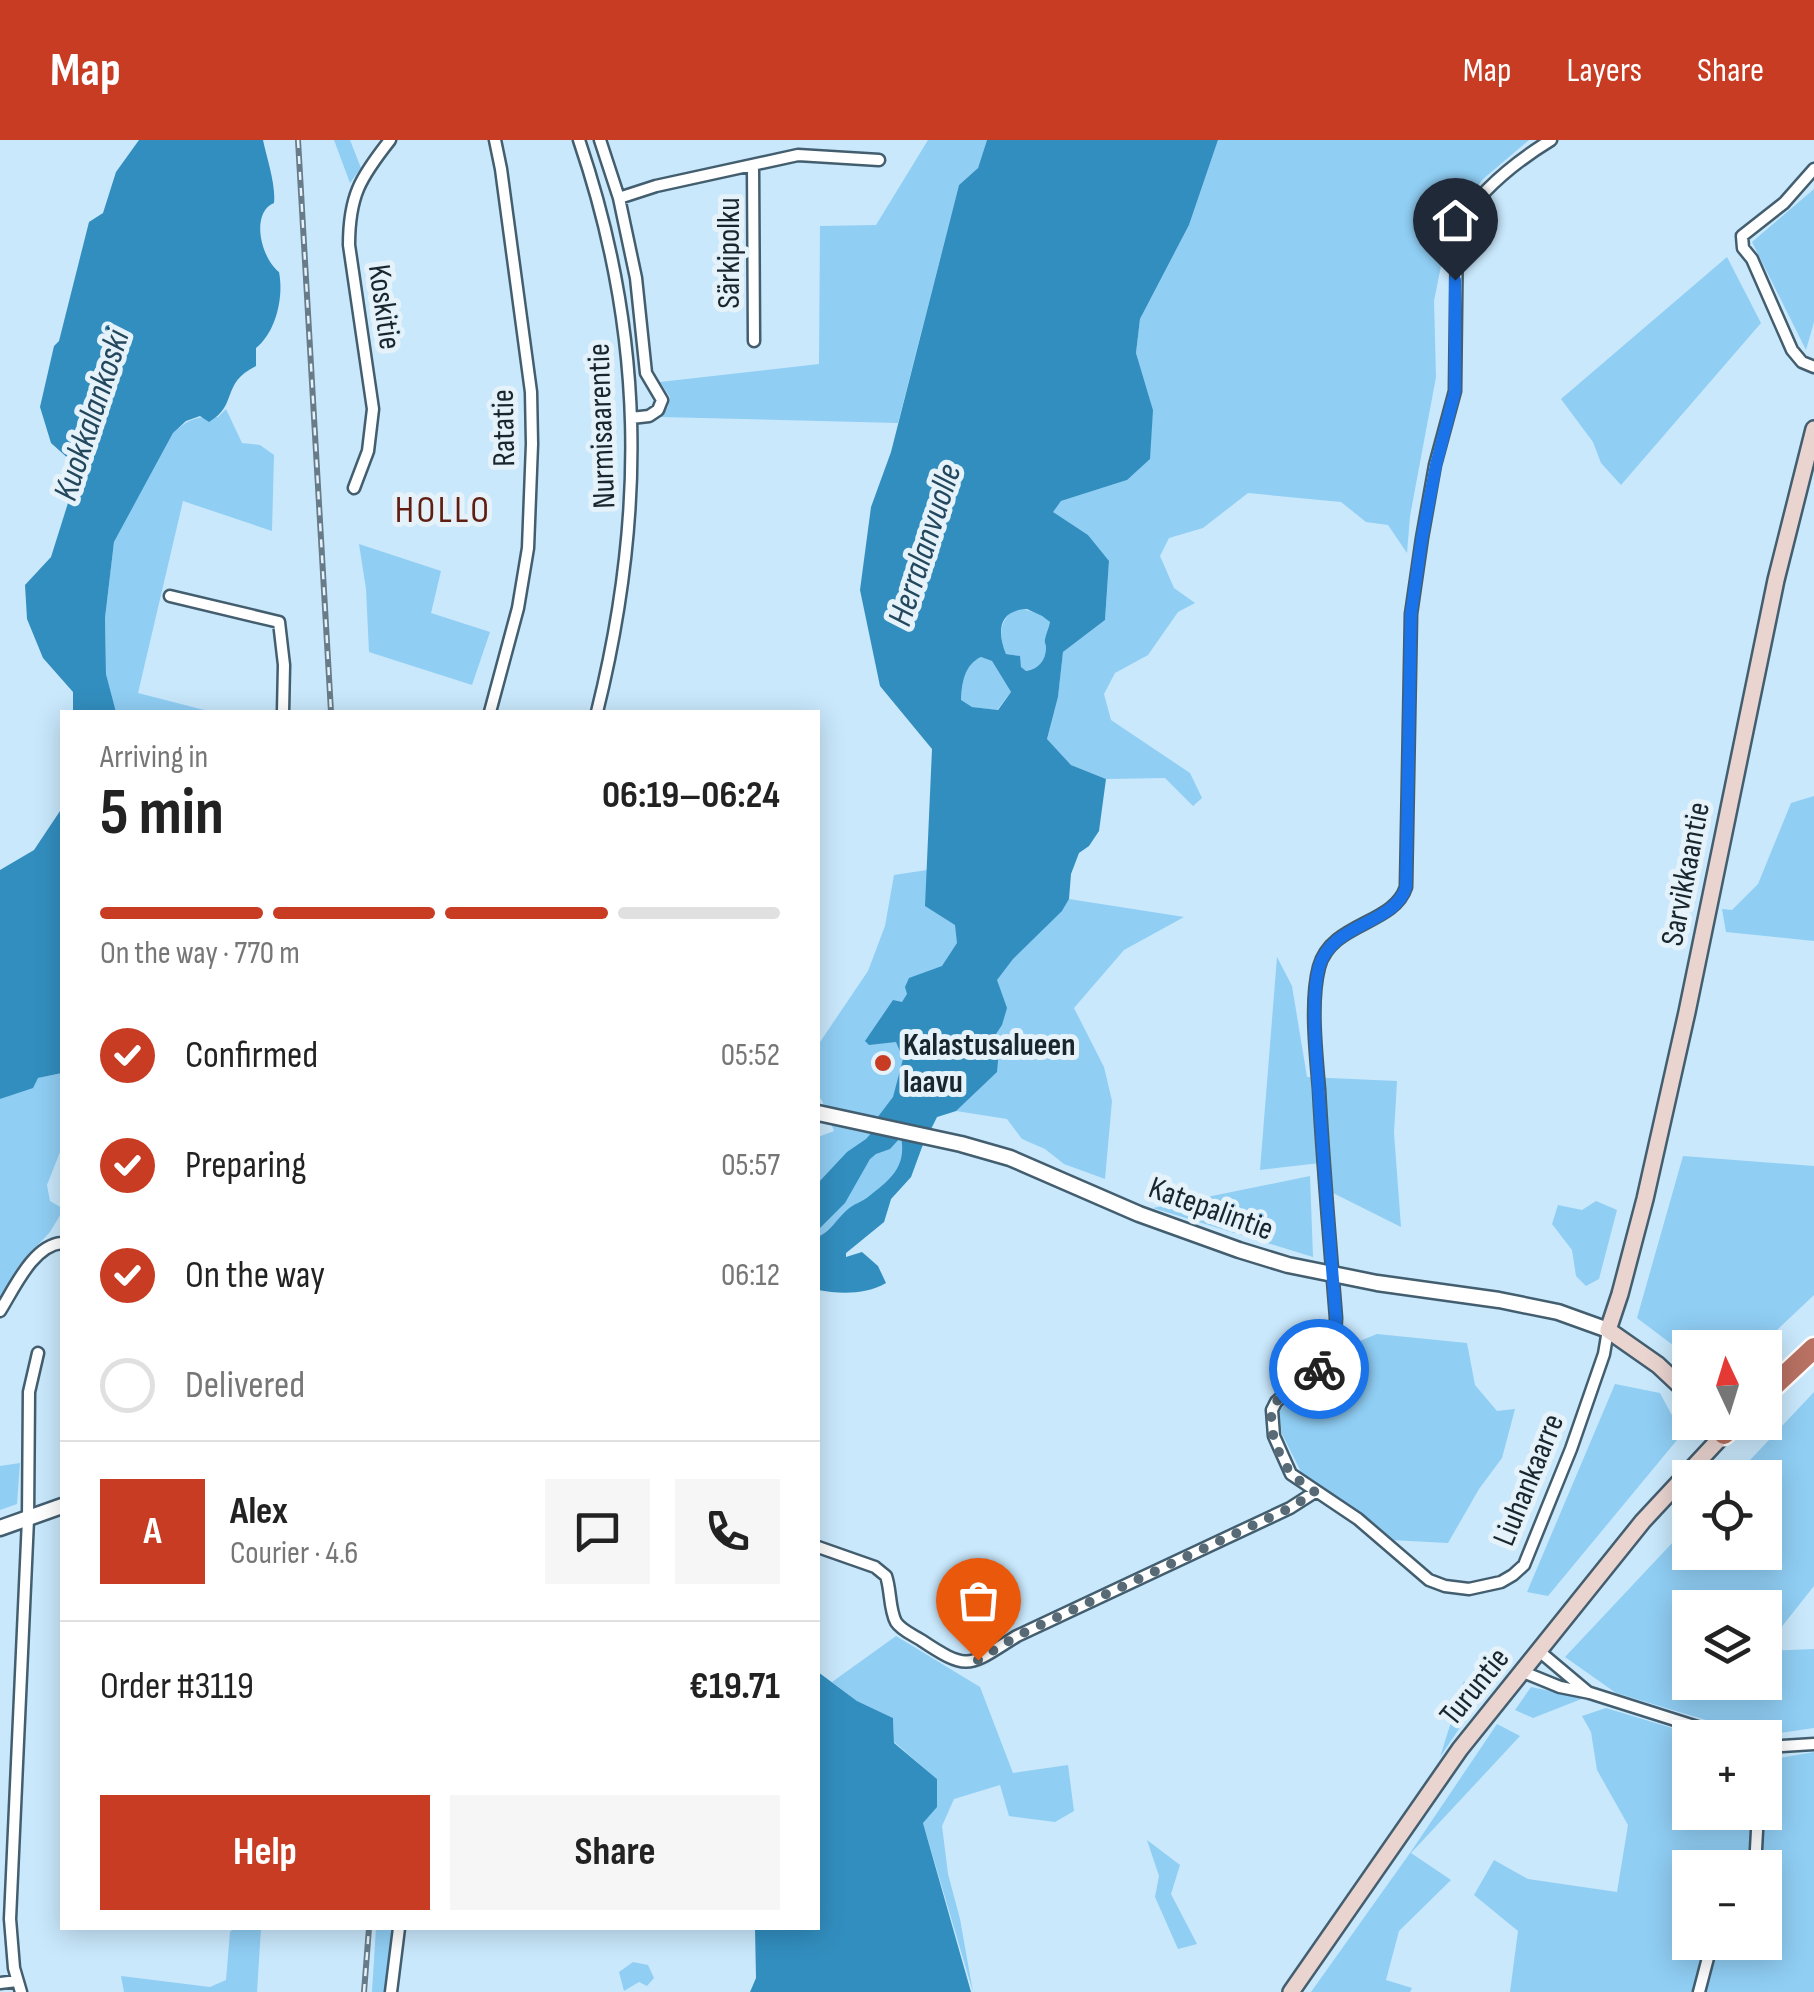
<!DOCTYPE html>
<meta charset="utf-8">
<style>
body{margin:0;font-family:"Sofia Sans Condensed",sans-serif;background:#f6f6f6;color:#222;height:100vh;display:flex;flex-direction:column;font-size:38px;white-space:nowrap}
*{box-sizing:border-box;margin:0}
p{font-size:32px;color:#767676}
.icon{flex:none;width:55px;height:55px;fill:none;stroke:currentColor;stroke-width:2;stroke-linecap:round;stroke-linejoin:round}
.map{position:relative;flex:1;overflow:hidden}
.details{position:absolute;left:60px;top:570px;width:760px;height:1220px;display:flex;flex-direction:column;background:#fff;border-radius:0px;box-shadow:0 5px 25px #0003}
.details>*{flex:none}
.needle{width:65px;rotate:356deg}
.tools{position:absolute;left:1672px;top:1190px;display:grid;gap:20px}
.tools a{display:grid;place-items:center;width:110px;height:110px;border-radius:0px;background:#fff;box-shadow:0 5px 25px #0003;font-size:50px}
.pin{position:absolute;display:grid;place-items:center;width:85px;height:85px;color:#fff;margin:-102px -42px;border-radius:50% 50% 50% 0;rotate:-45deg;box-shadow:0 0 10px #0007}
.pin .icon{rotate:45deg}
.courier{position:absolute;display:grid;place-items:center;width:100px;height:100px;margin:-50px;border:8px solid #1a73e8;border-radius:50%;background:#fff;color:#222;box-shadow:0 2px 12px #0007}
.headline em{font-style:normal;font-weight:700}
.headline div{display:flex;flex-direction:column-reverse}
.headline{display:flex;align-items:center;justify-content:space-between;height:170px;padding:0 40px}
h1{font-size:65px;font-weight:700;line-height:75px}
.bar{display:grid;grid-template-columns:repeat(4,1fr);gap:15px 10px;align-content:center;height:120px;padding:0 40px}
.bar i{height:12px;border-radius:8px;background:#e0e0e0}
.bar .active{background:#c73c23}
.bar p{grid-column:span 4}
.line{display:flex;align-items:center;gap:25px;padding:0 40px;border-top:2px solid #e0e0e0}
.line div{flex:1}
.round{display:grid;place-items:center;flex:none;width:105px;height:105px;border-radius:0px;background:#f6f6f6}
ol{padding:0 40px;list-style:none}
li{display:flex;align-items:center;gap:30px;height:110px}
li p{margin-inline-start:auto}
li .icon{padding:10px;border-radius:50%;background:#c73c23;color:#fff;stroke-width:4}
li:last-child{color:#767676}
li i{width:55px;height:55px;border:5px solid #e0e0e0;border-radius:50%}
.primary-button{display:flex;gap:20px;margin-top:auto;padding:20px 40px}
.primary-button a{flex:1;height:115px;border-radius:0px;background:#c73c23;color:#fff;font-size:40px;font-weight:700;line-height:115px;text-align:center}
.primary-button a+a{background:#f6f6f6;color:#222}
header{display:flex;align-items:center;gap:60px;box-sizing:border-box;height:140px;padding:0 50px;background:#c73c23;color:#fff}
header strong{font-size:48px}
nav{display:flex;gap:55px;margin-inline-start:auto;font-size:35px}
.map>svg:first-child{display:block}
.green{fill:#90cef4;fill-rule:evenodd}
.water{fill:#328ebf;fill-rule:evenodd}
.lines{fill:none;stroke-linecap:round;stroke-linejoin:round}
.minor-casing{stroke:#435e6f;stroke-width:15}
.tertiary-casing{stroke:#435e6f;stroke-width:19}
.secondary-casing{stroke:#435e6f;stroke-width:20}
.motorway-casing{stroke:#fff;stroke-width:25}
.minor{stroke:#fff;stroke-width:10}
.tertiary{stroke:#fff;stroke-width:14}
.secondary{stroke:#ead4d0;stroke-width:15}
.motorway{stroke:#b87163;stroke-width:20}
.rail-casing{stroke:#677b88;stroke-width:6}
.rail{stroke:#e6f2fa;stroke-width:2.5;stroke-dasharray:8;stroke-linecap:butt}
.done{stroke:#576a75;stroke-width:10;stroke-dasharray:0 18}
.route{stroke:#1a73e8;stroke-width:12}
.poi-dot{fill:#c73c23;stroke:#e6f2fa;stroke-width:4}
.labels{text-anchor:middle;dominant-baseline:central;stroke-width:10;stroke-linejoin:round;paint-order:stroke}
.street-label{font-size:32px;fill:#1a262d;stroke:#e6f2fa}
.poi-label{font-size:32px;font-weight:bold;fill:#1a262d;stroke:#e6f2fa;text-anchor:start}
.water-label{font-size:35px;font-style:italic;fill:#23485e;stroke:#e6f2fa}
.quarter-label{font-size:38px;letter-spacing:2.5px;fill:#601d11;stroke:#e6f2fa}
</style>
<header>
<strong>Map</strong>
<nav><a>Map</a><a>Layers</a><a>Share</a></nav>
</header>
<div class="map">
<svg width="1814" height="1852" viewBox="0 0 1814 1852">
<rect width="100%" height="100%" fill="#c9e8fc"/>
<path class="green" d="M334 0H350L361 28 350 43Z
M928 0H987L978 28 959 45 898 283 661 277 668 267 670 257 660 242 819 224 820 86 876 85Z
M1218 0H1529L1482 40 1449 86 1434 161 1436 237 1410 376 1407 413 1388 385 1366 382 1341 362 1248 353 1203 388 1169 398 1160 416 1174 448 1195 463 1178 472 1148 515 1115 533 1104 554 1111 580 1190 633 1202 658 1193 666 1165 638 1106 639 1071 625 1047 599 1058 557 1063 512 1105 480 1109 422 1088 395 1052 372 1061 361 1127 340 1153 270 1136 213 1140 179 1189 85Z
M1814 49V182L1806 210 1752 102Z
M1727 117 1761 183 1621 345 1601 323 1593 302 1561 259Z
M226 269 242 303 260 305 274 315 272 391 183 361 138 553 212 572H116L106 534 105 478 114 402 173 293C188 279 198 276 218 277Z
M359 404 441 431 431 473 490 492 472 545 369 512 366 449Z
M1015 469C1029 469 1039 473 1050 482 1049 488 1046 493 1045 499 1044 502 1046 505 1046 507 1046 521 1038 529 1025 531L1021 527 1019 516 1006 514C999 496 998 482 1015 469Z
M981 517 992 521 1011 552 997 570 972 567 961 561C962 544 963 525 981 517Z
M1814 656V801L1726 792 1722 769 1732 770 1758 744 1791 663Z
M927 730 1062 771 1069 759 1184 777 1124 810 1074 868 1104 927 1112 961 1105 1039 1064 1024 1045 1009 1022 999 1007 979 956 971 937 977 922 1007 911 1037 891 1059 884 1082 846 1113 845 1117 818 1111V997L834 991 822 961 818 955V905L868 831 885 786 894 735Z
M1277 817 1292 846 1307 937 1397 941 1394 993 1401 1087 1333 1053 1329 1022 1260 1030Z
M62 933V1007L47 1045 50 1061 62 1068V1072L50 1092 19 1125 0 1158V959L19 952 38 938Z
M1683 1016 1814 1026V1155L1759 1207 1690 1208V1218L1637 1178Z
M1310 1036 1313 1117 1153 1068Z
M1596 1061 1617 1070 1599 1139 1586 1146 1576 1136 1572 1110 1552 1084 1558 1065 1582 1070Z
M1377 1194 1467 1203 1475 1245 1497 1271 1515 1269 1502 1318 1479 1349 1448 1403 1390 1400 1304 1338 1282 1294 1279 1272 1293 1253 1324 1233 1345 1207Z
M1615 1244 1660 1253 1682 1294 1548 1456 1527 1452Z
M1814 1252V1446L1765 1508V1468H1690V1542H1765V1511L1814 1509V1588L1759 1596 1616 1553 1565 1517 1690 1384V1412H1765V1338L1734 1337Z
M20 1323 17 1364 0 1370V1326Z
M896 1496 980 1547 1013 1633 1068 1625 1074 1671 1055 1682 1009 1676 1000 1645 954 1659 942 1686 948 1734 960 1779 973 1852 923 1683 937 1639 894 1602 893 1578 857 1561 832 1542Z
M1464 1541 1480 1558 1440 1617Z
M1531 1547 1584 1558 1533 1578 1515 1570Z
M1606 1568 1702 1597 1690 1598V1672H1765V1617L1774 1619 1814 1612V1852H1510L1518 1791 1474 1755 1494 1720 1528 1739 1617 1752 1628 1685 1597 1630 1591 1592 1582 1576ZM1690 1728H1765V1802H1690Z
M1497 1584 1520 1596 1411 1713 1451 1740 1399 1791 1386 1840 1412 1848 1410 1852H1311L1410 1713Z
M1147 1700 1180 1725 1171 1754 1197 1804 1178 1809 1155 1757 1159 1736Z
M234 1788H261L257 1852H124L121 1836 210 1847 226 1840 230 1792Z
M376 1788H394L386 1852H372Z
M633 1822 648 1825 654 1838 647 1846 639 1842 624 1851 619 1832Z"/>
<path class="water" d="M139 0H263C267 19 276 45 274 63 250 73 261 118 279 132 284 157 276 192 256 208V226C220 244 239 264 209 282L200 276 186 281 173 293 114 402 105 478 106 534 116 572H73V552L43 518 27 479 25 445 51 417 79 328 51 303 40 267 54 206 59 201 89 82 103 73 116 32Z
M987 0H1218L1189 85 1140 179 1136 213 1153 270 1150 319 1127 340 1061 361 1053 372 1088 395 1109 421 1105 480 1063 512 1058 557 1047 599 1071 625 1106 639 1099 691 1089 706 1079 713 1071 734 1069 759 1062 771 1013 819 997 840 1007 868 1002 885 994 897V902L999 910 997 932 956 971 937 977 922 1007 911 1037 891 1059 884 1082 846 1113V1117L862 1112 878 1126 886 1143C866 1155 839 1154 818 1150V1097C831 1091 836 1080 847 1070 853 1064 862 1062 868 1057 890 1040 907 1027 901 997L890 1009 876 1014 870 1019 845 1063 818 1090V1043L847 1012 866 999 874 990 877 978 893 957 903 919 896 902 869 905 865 901 893 860 902 862 907 854 905 847 909 838 942 826 957 803 955 785 925 766 932 609 880 546 860 450 871 367 891 312 959 45 978 28ZM1027 469 1042 476 1050 482C1049 488 1046 493 1045 499 1044 502 1046 505 1046 507 1046 521 1038 529 1026 531L1021 527 1020 516 1006 514C997 492 998 470 1027 469ZM981 517 992 521 1011 552 998 570 972 567 961 560C962 543 964 525 981 517Z
M62 668V777L60 795 62 807V933L38 938 33 948 0 959V730L34 710Z
M818 1532 857 1561 893 1578 894 1603 937 1639V1667L923 1683 971 1852H750L756 1838 755 1788H818Z"/>
<g class="lines">
<defs>
<path id="minor" d="M579 0C645 194 646 375 597 572
M600 0 619 58 636 138 646 233 662 260 658 270 649 276 631 278
M1551 0C1515 22 1480 51 1457 87L1455 251 1435 325 1422 398 1411 474 1406 747C1394 785 1331 782 1319 827 1310 861 1316 914 1319 949 1323 1026 1330 1102 1336 1178 1334 1238 1313 1226 1276 1262L1272 1270 1274 1296 1291 1334 1358 1379 1429 1440 1445 1446 1469 1449 1501 1442 1513 1435 1524 1425 1571 1309 1604 1214 1608 1190
M753 25 754 201
M1814 29 1784 63 1742 96 1743 108 1752 119 1792 210 1802 222 1814 227
M619 58 656 46 798 15 879 20
M354 348 368 311 373 269 349 105C349 56 360 38 390 0
M170 456 279 482 284 525 283 572
M490 572 518 468 528 408 532 304 531 252 501 29 495 0
M0 1171C14 1149 33 1105 62 1103
M818 1407 875 1427 886 1436C891 1450 889 1469 896 1482 901 1490 913 1495 921 1500 970 1533 970 1525 1017 1496L1290 1368 1315 1352
M1539 1511 1589 1553
M1523 1532 1560 1547 1590 1553 1732 1598
M1765 1607 1814 1604
M1755 1728 1758 1672
M0 1843 17 1841
M21 1852 14 1828 10 1779 28 1379 29 1252 38 1213
M391 1852 399 1788
M1699 1852 1709 1814 1716 1802"/>
<path id="tertiary" d="M818 973 961 1004 1010 1018 1139 1074 1239 1110 1288 1125 1377 1143 1499 1160 1558 1172 1608 1190
M0 1388 62 1366"/>
<path id="secondary" d="M1690 1255 1658 1225 1608 1190 1620 1154 1645 1059 1687 872 1776 440 1814 289
M1291 1852 1460 1609 1643 1381 1724 1294 1714 1282"/>
<path id="motorway" d="M1765 1254 1814 1208
M1724 1294 1736 1282"/>
</defs>
<use href="#minor" class="minor-casing"/>
<use href="#tertiary" class="tertiary-casing"/>
<use href="#secondary" class="secondary-casing"/>
<use href="#motorway" class="motorway-casing"/>
<use href="#minor" class="minor"/>
<use href="#tertiary" class="tertiary"/>
<use href="#secondary" class="secondary"/>
<use href="#motorway" class="motorway"/>
<defs>
<path id="rail" d="M298 0 331 572
M364 1852 369 1788"/>
</defs>
<use href="#rail" class="rail-casing"/>
<use href="#rail" class="rail"/>
</g>
<g class="lines">
<path class="done" d="M978 1520 1017 1496 1290 1368 1315 1352C1307 1346 1297 1340 1290 1332 1279 1317 1264 1282 1275 1264 1284 1249 1305 1238 1319 1229"/>
<path class="route" d="M1319 1229C1336 1216 1335 1197 1336 1178 1330 1104 1324 1031 1319 957 1317 921 1310 861 1319 827 1332 782 1395 785 1406 747L1411 474 1422 398 1436 325 1455 251V140"/>
</g>
<circle class="poi-dot" cx="883" cy="923" r="10"/>
<g class="labels">
<g class="street-label">
<text transform="translate(729 113) rotate(-90)">Särkipolku</text>
<text transform="translate(384 167) rotate(82)">Koskitie</text>
<text transform="translate(602 286) rotate(-92)">Nurmisaarentie</text>
<text transform="translate(504 288) rotate(-91)">Ratatie</text>
<text transform="translate(1686 734) rotate(-79)">Sarvikkaantie</text>
<text transform="translate(1211 1069) rotate(20)">Katepalintie</text>
<text transform="translate(1529 1340) rotate(-68)">Liuhankaarre</text>
<text transform="translate(1475 1547) rotate(-51)">Turuntie</text>
</g>
<g class="poi-label">
<text x="903" y="905">Kalastusalueen<tspan x="903" dy="37">laavu</tspan></text>
</g>
<g class="water-label">
<text transform="translate(92 275) rotate(-72)">Kuokkalankoski</text>
<text transform="translate(925 405) rotate(-72)">Herralanvuolle</text>
</g>
<g class="quarter-label">
<text x="443" y="370">HOLLO</text>
</g>
</g>
</svg>
<div class="tools">
<a><svg class="needle" viewBox="-14 -14 28 28"><path d="M0-13l5 13h-10z" fill="#e53935"/><path d="M0 13l5-13h-10z" fill="#767676"/></svg></a>
<a><svg class="icon" aria-label="locate" viewBox="0 0 24 24"><circle cx="12" cy="12" r="6"/><path d="M12 2v4M12 18v4M2 12h4M18 12h4"/></svg></a>
<a><svg class="icon" aria-label="layers" viewBox="0 0 24 24"><path d="M12 4l9 5-9 5-9-5zM3 14l9 5 9-5"/></svg></a>
<a>+</a>
<a>−</a>
</div>
<div class="pin" style="left:978px;top:1520px;background:#ea580c"><svg class="icon" aria-label="bag" viewBox="0 0 24 24"><path d="M5 8h14l-1 12H6zM9 8a3 3 0 0 1 6 0"/></svg></div>
<div class="pin" style="left:1455px;top:140px;background:#1f2937"><svg class="icon" aria-label="home" viewBox="0 0 24 24"><path d="M3 11l9-7 9 7M6 9v11h12V9"/></svg></div>
<div class="courier" style="left:1319px;top:1229px"><svg class="icon" aria-label="bike" viewBox="0 0 24 24"><circle cx="6" cy="16" r="4"/><circle cx="18" cy="16" r="4"/><path d="M6 16l4-8h5l3 8M10 8l3 8H6M13 5h3"/></svg></div>
<section class="details">
<div class="headline"><div><h1>5 min</h1><p>Arriving in</p></div><em>06:19–06:24</em></div>
<div class="bar"><i class="active"></i><i class="active"></i><i class="active"></i><i></i><p>On the way · 770 m</p></div>
<ol>
<li><svg class="icon" aria-label="check" viewBox="0 0 24 24"><path d="M5 12l5 5 9-10"/></svg>Confirmed<p>05:52</p></li>
<li><svg class="icon" aria-label="check" viewBox="0 0 24 24"><path d="M5 12l5 5 9-10"/></svg>Preparing<p>05:57</p></li>
<li><svg class="icon" aria-label="check" viewBox="0 0 24 24"><path d="M5 12l5 5 9-10"/></svg>On the way<p>06:12</p></li>
<li><i></i>Delivered</li>
</ol>
<div class="line" style="height:180px"><b class="round" style="background:#c73c23;color:#fff">A</b><div><b>Alex</b><p>Courier · 4.6</p></div><a class="round"><svg class="icon" aria-label="chat" viewBox="0 0 24 24"><path d="M4 5h16v11H9l-5 4z"/></svg></a><a class="round"><svg class="icon" aria-label="phone" viewBox="0 0 24 24"><path d="M5 4h4l2 5-3 2q2 4 5 5l2-3 5 2v4C11 20 4 13 5 4z"/></svg></a></div>
<div class="line" style="height:130px"><div>Order #3119</div><b>€19.71</b></div>
<div class="primary-button"><a>Help</a><a>Share</a></div>
</section>
</div>
